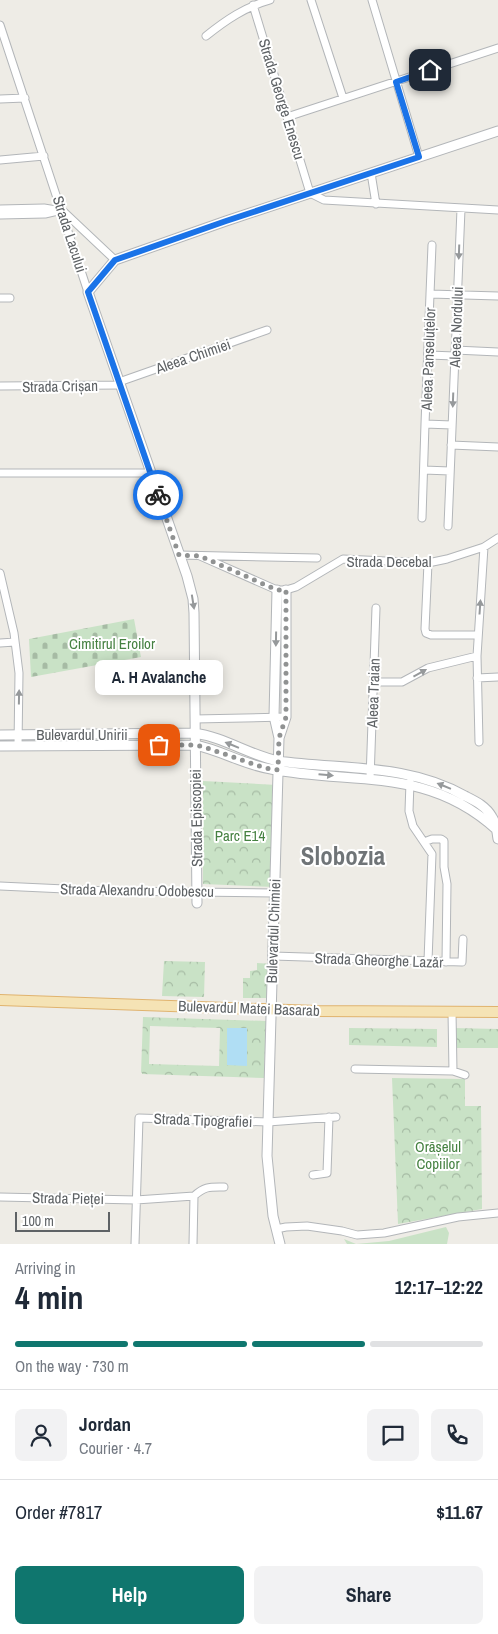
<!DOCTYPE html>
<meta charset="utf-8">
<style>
body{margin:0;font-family:"Archivo Narrow",sans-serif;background:#f2f2f3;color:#1f2937;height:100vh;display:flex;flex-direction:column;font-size:19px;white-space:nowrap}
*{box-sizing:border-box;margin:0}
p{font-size:16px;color:#747a83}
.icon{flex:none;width:28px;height:28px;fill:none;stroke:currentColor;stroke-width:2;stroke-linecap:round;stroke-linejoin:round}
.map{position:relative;height:1244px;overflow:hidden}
.panel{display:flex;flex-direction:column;background:#fff;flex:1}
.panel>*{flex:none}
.scale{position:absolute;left:15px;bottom:12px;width:95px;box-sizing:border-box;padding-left:5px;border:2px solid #5e6265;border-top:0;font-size:14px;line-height:18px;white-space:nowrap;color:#5e6265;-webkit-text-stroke:4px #fff;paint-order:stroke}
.pin{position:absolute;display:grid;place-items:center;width:42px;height:42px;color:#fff;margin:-21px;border-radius:10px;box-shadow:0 2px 8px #0006}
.courier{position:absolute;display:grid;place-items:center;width:50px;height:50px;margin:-25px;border:4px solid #1a73e8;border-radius:50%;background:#fff;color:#222;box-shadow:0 1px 6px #0007}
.bubble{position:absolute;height:35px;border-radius:8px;background:#fff;box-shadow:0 2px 12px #0003;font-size:16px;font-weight:700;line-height:35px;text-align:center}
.overview em{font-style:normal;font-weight:700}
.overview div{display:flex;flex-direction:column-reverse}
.overview{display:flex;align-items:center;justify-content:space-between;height:85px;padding:0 15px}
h1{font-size:32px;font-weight:700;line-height:38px}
.bar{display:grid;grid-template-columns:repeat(4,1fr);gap:8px 5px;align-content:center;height:60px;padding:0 15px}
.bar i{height:6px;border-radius:4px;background:#e0e1e3}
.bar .selected{background:#0f766e}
.bar p{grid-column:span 4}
.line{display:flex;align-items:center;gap:12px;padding:0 15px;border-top:1px solid #e0e1e3}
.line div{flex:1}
.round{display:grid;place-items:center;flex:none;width:52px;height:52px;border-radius:8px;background:#f2f2f3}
.action{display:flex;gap:10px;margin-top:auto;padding:10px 15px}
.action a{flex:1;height:58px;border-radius:8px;background:#0f766e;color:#fff;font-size:20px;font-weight:700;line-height:58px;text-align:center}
.action a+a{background:#f2f2f3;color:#1f2937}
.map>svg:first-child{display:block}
.cemetery{fill:url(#cemetery-stones)}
.park{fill:url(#park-crowns);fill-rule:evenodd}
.garden{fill:#c9e2c6}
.water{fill:#b0def4}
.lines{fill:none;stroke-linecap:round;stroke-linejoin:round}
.minor-casing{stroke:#b3b6b9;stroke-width:9}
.tertiary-casing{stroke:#b3b6b9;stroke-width:11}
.primary-casing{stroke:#e0b36e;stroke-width:12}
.minor{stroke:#fff;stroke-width:7}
.tertiary{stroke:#fff;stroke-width:9}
.primary{stroke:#f5e3b5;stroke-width:10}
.oneway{fill:#96999b}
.done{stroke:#909292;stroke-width:5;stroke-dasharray:0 9}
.route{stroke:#1a73e8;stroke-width:6}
.labels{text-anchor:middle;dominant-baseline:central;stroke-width:4;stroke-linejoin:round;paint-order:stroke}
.street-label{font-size:15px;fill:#5e6265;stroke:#fff}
.park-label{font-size:15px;fill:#458141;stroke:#fff}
.town-label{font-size:25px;font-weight:bold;fill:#6f7477;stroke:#fff}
</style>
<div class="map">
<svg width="498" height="1244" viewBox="0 0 498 1244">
<defs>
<pattern id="cemetery-stones" width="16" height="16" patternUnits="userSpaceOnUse" patternTransform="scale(1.25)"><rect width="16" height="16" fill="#c9e2c6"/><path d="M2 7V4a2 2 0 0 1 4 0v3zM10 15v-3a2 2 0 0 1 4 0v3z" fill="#a6bba4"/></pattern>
<pattern id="park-crowns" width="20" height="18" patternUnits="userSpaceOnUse" patternTransform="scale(1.25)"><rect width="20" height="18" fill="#c9e2c6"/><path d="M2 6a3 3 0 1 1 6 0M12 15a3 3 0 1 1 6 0" fill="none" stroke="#a6bba4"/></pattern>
</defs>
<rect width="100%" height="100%" fill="#eeece6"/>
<path class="cemetery" d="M134 619 141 657 31 677 29 639Z"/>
<path class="park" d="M203 781 277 785 275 887 203 884Z
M164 961 205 962 204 997 162 996Z
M257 963 273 964 271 998H243V978H250V971L257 970Z
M143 1017 266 1021 264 1078 142 1074V1072L141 1073ZM150 1026 220 1028 219 1066 149 1064ZM227 1028H247L227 1065Z
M349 1028 437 1029V1047L349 1045Z
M453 1028 498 1029V1048H453Z
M392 1078 465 1079V1106H481L482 1209 398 1224Z"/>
<path class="garden" d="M446 1227 449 1233 447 1244H347L344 1239 356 1244 389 1241Z"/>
<path class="water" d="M227 1028H247V1066L227 1065Z"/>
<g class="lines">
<defs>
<path id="minor" d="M311 0 343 98
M372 0 419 157
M253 5 310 193 324 200 498 210
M0 25 88 292
M206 36C226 20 245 7 270 0
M0 99 25 98
M287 117 498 48
M0 160 44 156
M371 173 376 204
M0 209 44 208 56 210
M63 211 115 260
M0 215 45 214 62 210
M430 294 432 245
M0 298H10
M455 350 498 352
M428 355 455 356
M119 382 267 330
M0 386 120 385
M425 424 430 294 498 296
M451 445 498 447
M424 470 450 471
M0 473H150
M422 518 425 424 452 425
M448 526 461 209
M179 555 317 558
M200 556 277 590H286L296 587 343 559 428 563 447 559 484 547 498 538
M428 563 425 629 426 633 431 635H478
M0 573 14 633 19 673 18 746
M0 643 15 642
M477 678 498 677
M374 682H402L428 668 477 656
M195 719 286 717
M479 742 477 656 484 547
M370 779 376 608
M410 782 409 811 413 826 432 854 428 961
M424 842 432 839H441L444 841V867L447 884 446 962
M0 886 108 891 274 893
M273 956 462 962 463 939
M355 1069 453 1071 452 1012
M453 1071 465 1075
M313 1175 327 1173 329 1117
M0 1197 136 1200 194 1196
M276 1229 286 1227 307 1226 342 1231 357 1235 384 1233 458 1217 498 1213
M135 1244 139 1118 268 1122 336 1117
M193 1244 194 1196C205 1186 210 1187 224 1187"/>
<path id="tertiary" d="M277 590 274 716 279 738 267 1156 273 1216 280 1244
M0 735 194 733C224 737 249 755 278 761 342 770 407 763 465 796 475 801 486 806 492 817 496 823 497 831 498 839
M279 738 286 717V590
M0 746 195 745C221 750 244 765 271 769 354 785 427 766 497 830
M197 903 194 613 193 599 187 576 88 292 115 260 226 221 498 131"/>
<path id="primary" d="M0 1000 317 1011 498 1012"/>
</defs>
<use href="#minor" class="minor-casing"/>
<use href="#tertiary" class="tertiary-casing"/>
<use href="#primary" class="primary-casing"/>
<use href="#minor" class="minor"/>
<use href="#tertiary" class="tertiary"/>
<use href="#primary" class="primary"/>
</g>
<defs><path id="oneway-solid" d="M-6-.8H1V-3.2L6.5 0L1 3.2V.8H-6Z" transform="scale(1.25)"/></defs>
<g class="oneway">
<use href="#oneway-solid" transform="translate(459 252) rotate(92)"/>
<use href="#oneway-solid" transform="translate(453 400) rotate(92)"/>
<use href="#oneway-solid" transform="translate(193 602) rotate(81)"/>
<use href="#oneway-solid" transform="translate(480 607) rotate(-86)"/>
<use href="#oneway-solid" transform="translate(276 639) rotate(91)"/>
<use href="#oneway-solid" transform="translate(420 673) rotate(-29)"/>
<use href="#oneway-solid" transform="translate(19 697) rotate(-89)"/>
<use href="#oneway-solid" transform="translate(232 745) rotate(-158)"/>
<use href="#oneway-solid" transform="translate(326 775) rotate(5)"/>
<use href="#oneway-solid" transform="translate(444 786) rotate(-158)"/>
</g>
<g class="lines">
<path class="done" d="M158 495 179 555 200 556 277 590H286V717L279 738 278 770 265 768 204 747 195 745H159"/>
<path class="route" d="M158 495 88 292 115 260 226 221 419 157 396 82 430 70"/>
</g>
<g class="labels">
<g class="street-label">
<text transform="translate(282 99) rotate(73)">Strada George Enescu</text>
<text transform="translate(70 234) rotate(72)">Strada Lacului</text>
<text transform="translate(456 327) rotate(-88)">Aleea Nordului</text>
<text transform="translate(193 356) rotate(-19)">Aleea Chimiei</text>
<text transform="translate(428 359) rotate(-88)">Aleea Panseluțelor</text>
<text transform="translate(60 386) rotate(-1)">Strada Crișan</text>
<text x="389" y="561">Strada Decebal</text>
<text transform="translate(373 693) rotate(-88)">Aleea Traian</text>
<text x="82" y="734">Bulevardul Unirii</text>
<text transform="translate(196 818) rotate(-91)">Strada Episcopiei</text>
<text transform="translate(137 890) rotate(1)">Strada Alexandru Odobescu</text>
<text transform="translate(273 931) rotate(-88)">Bulevardul Chimiei</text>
<text transform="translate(379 960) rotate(2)">Strada Gheorghe Lazăr</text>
<text transform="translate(249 1008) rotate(2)">Bulevardul Matei Basarab</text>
<text transform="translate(203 1120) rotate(2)">Strada Tipografiei</text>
<text transform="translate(68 1198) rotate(1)">Strada Pieței</text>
</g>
<g class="park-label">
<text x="112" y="643">Cimitirul Eroilor</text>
<text x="240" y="835">Parc E14</text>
<text x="438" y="1146">Orășelul<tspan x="438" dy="17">Copiilor</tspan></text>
</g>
<g class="town-label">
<text x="343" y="856">Slobozia</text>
</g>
</g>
</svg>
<div class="scale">100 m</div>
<div class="pin" style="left:159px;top:745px;background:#ea580c"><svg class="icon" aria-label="bag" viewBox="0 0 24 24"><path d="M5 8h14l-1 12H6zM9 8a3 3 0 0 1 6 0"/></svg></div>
<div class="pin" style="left:430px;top:70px;background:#1f2937"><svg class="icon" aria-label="home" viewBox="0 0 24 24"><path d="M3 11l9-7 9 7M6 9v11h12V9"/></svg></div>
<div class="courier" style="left:158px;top:495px"><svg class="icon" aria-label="bike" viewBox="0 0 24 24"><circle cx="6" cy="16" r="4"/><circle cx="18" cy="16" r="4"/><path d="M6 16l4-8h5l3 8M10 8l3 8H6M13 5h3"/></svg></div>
<div class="bubble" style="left:95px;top:660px;width:128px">A. H Avalanche</div>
</div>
<section class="panel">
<div class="overview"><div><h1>4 min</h1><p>Arriving in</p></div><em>12:17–12:22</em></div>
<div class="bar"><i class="selected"></i><i class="selected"></i><i class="selected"></i><i></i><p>On the way · 730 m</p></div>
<div class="line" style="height:90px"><a class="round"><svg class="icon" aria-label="person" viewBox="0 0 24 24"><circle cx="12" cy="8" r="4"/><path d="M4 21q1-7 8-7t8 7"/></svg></a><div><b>Jordan</b><p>Courier · 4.7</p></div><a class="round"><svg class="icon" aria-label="chat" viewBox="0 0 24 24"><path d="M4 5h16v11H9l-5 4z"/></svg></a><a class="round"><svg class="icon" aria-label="phone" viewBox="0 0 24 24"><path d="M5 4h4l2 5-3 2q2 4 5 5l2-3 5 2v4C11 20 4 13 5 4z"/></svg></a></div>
<div class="line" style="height:65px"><div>Order #7817</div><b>$11.67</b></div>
<div class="action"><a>Help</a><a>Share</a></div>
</section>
